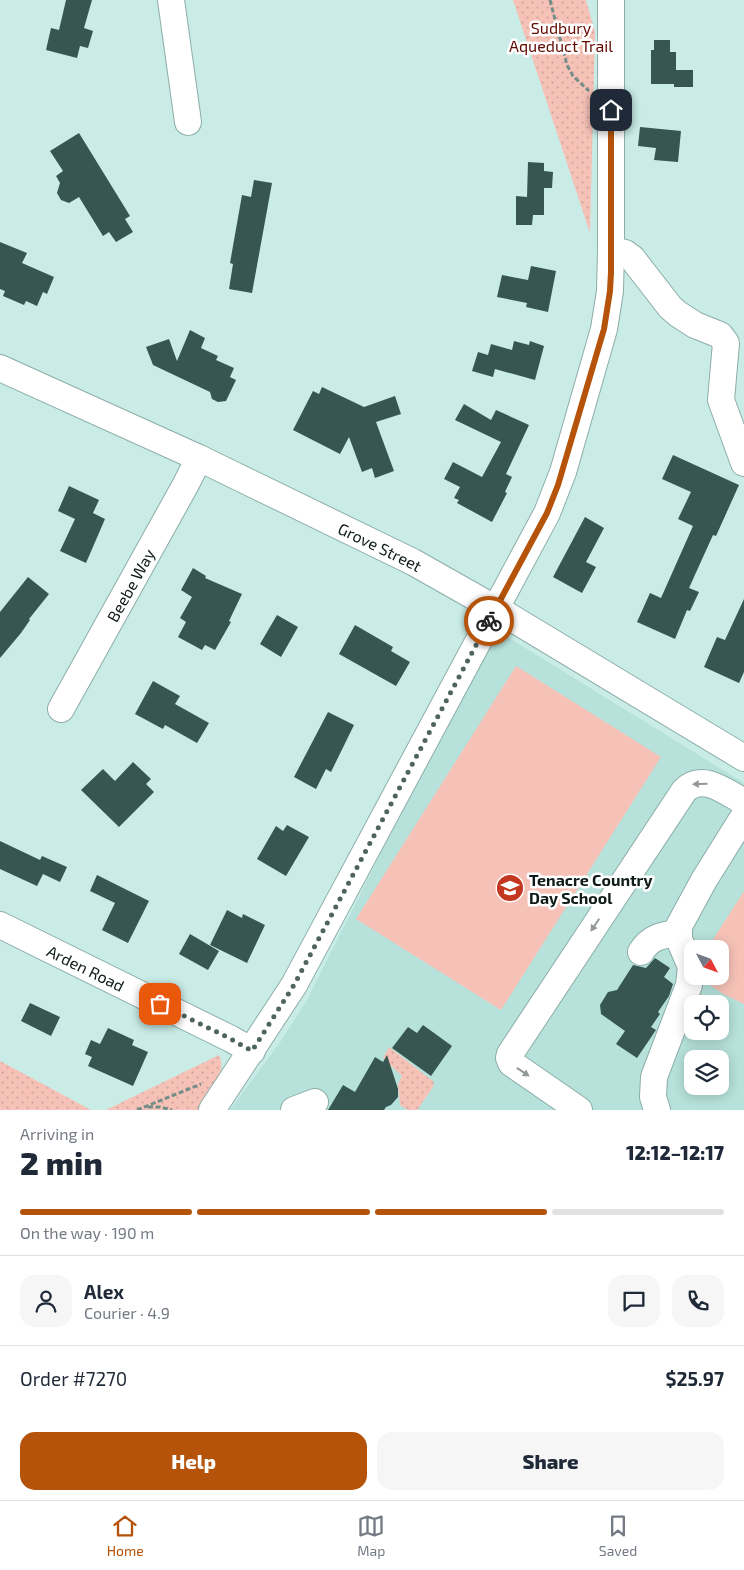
<!DOCTYPE html>
<meta charset="utf-8">
<style>
body{margin:0;font-family:"Exo 2",sans-serif;background:#f6f6f7;color:#1f2937;height:100vh;display:flex;flex-direction:column;font-size:19px;white-space:nowrap}
*{box-sizing:border-box;margin:0}
p{font-size:16px;color:#747a83}
.icon{flex:none;width:28px;height:28px;fill:none;stroke:currentColor;stroke-width:2;stroke-linecap:round;stroke-linejoin:round}
.map{position:relative;height:1110px;overflow:hidden}
.details{display:flex;flex-direction:column;background:#fff;flex:1}
.details>*{flex:none}
.needle{width:32px;rotate:131deg}
.controls{position:absolute;left:684px;top:940px;display:grid;gap:10px}
.controls a{display:grid;place-items:center;width:45px;height:45px;border-radius:10px;background:#fff;box-shadow:0 2px 12px #0003;font-size:25px}
.pin{position:absolute;display:grid;place-items:center;width:42px;height:42px;color:#fff;margin:-21px;border-radius:10px;box-shadow:0 2px 8px #0006}
.courier{position:absolute;display:grid;place-items:center;width:50px;height:50px;margin:-25px;border:4px solid #b45309;border-radius:50%;background:#fff;color:#222;box-shadow:0 1px 6px #0007}
.headline em{font-style:normal;font-weight:800}
.headline div{display:flex;flex-direction:column-reverse}
.headline{display:flex;align-items:center;justify-content:space-between;height:85px;padding:0 20px}
h1{font-size:32px;font-weight:800;line-height:38px}
.bar{display:grid;grid-template-columns:repeat(4,1fr);gap:8px 5px;align-content:center;height:60px;padding:0 20px}
.bar i{height:6px;border-radius:4px;background:#e0e1e3}
.bar .current{background:#b45309}
.bar p{grid-column:span 4}
.line{display:flex;align-items:center;gap:12px;padding:0 20px;border-top:1px solid #e0e1e3}
.line div{flex:1}
.round{display:grid;place-items:center;flex:none;width:52px;height:52px;border-radius:15px;background:#f6f6f7}
.primary-button{display:flex;gap:10px;margin-top:auto;padding:10px 20px}
.primary-button a{flex:1;height:58px;border-radius:15px;background:#b45309;color:#fff;font-size:20px;font-weight:800;line-height:58px;text-align:center}
.primary-button a+a{background:#f6f6f7;color:#1f2937}
.tab-bar{display:flex;justify-content:space-around;align-items:center;height:70px;border-top:1px solid #e0e1e3;background:#fff;font-size:14px;color:#747a83}
.tab-bar a{display:grid;justify-items:center;gap:2px}
.tab-bar .current{color:#b45309}
.map>svg:first-child{display:block}
.built{fill:#b6e2db;fill-rule:evenodd}
.park{fill:url(#park-dots)}
.pitch{fill:#f6c2b7}
.building{fill:#375651}
.lines{fill:none;stroke-linecap:round;stroke-linejoin:round}
.minor-casing{stroke:#8cada8;stroke-width:28}
.path{stroke:#748d89;stroke-width:3;stroke-dasharray:5 2.5;stroke-linecap:butt}
.minor{stroke:#fff;stroke-width:26}
.oneway{fill:#939898}
.done{stroke:#4f6461;stroke-width:5;stroke-dasharray:0 9}
.route{stroke:#b45309;stroke-width:6}
.labels{text-anchor:middle;dominant-baseline:central;stroke-width:5;stroke-linejoin:round;paint-order:stroke}
.park-label{font-size:16px;fill:#600900;stroke:#fff}
.street-label{font-size:16px;fill:#0e1b19;stroke:#fff}
.poi-label{font-size:16px;font-weight:bold;fill:#0e1b19;stroke:#fff;text-anchor:start}
</style>
<div class="map">
<svg width="744" height="1110" viewBox="0 0 744 1110">
<defs>
<pattern id="park-dots" width="8" height="8" patternUnits="userSpaceOnUse" patternTransform="scale(1.25)"><rect width="8" height="8" fill="#f6c2b7"/><path d="M2 2h.1M6 6h.1" fill="none" stroke="#d2a69d" stroke-width="1.8" stroke-linecap="round"/></pattern>
</defs>
<rect width="100%" height="100%" fill="#c9ece7"/>
<path class="built" d="M499 633 506 636 744 783V1110H230L281 1041 307 1000 488 640 493 635ZM692 949H720V976H692ZM692 1004H720V1031H692ZM692 1059H720V1086H692Z"/>
<path class="park" d="M513 0H586L595 32 590 233Z
M389 1047 434 1082 433 1087 417 1110H408L400 1105 398 1084 402 1076 383 1058Z
M219 1055C228 1074 209 1094 200 1110H106Z
M0 1061 91 1110H0Z"/>
<path class="pitch" d="M516 666 661 757 501 1010 356 919Z
M744 891V1004L725 995 705 982 704 976H720V949H707Z"/>
<path class="building" d="M66 0H92L84 28 93 31 88 48 80 46 77 58 46 50 51 28 59 30Z
M654 40H670V52H676V70H693V87H674V84H651V50H654Z
M640 127 681 131 678 162 654 160 656 148 638 146Z
M79 133 130 216 125 219 133 232 116 242 109 232 103 236 79 197 69 203 61 200 57 193 60 183 56 176 63 171 50 151Z
M528 162 544 163V171L553 172 552 188H544V215H533L532 225H516V196L527 197Z
M254 180 272 183 252 293 229 289 233 264 230 263 242 195 251 197Z
M0 242 27 253 22 263 54 277 47 294 43 292 37 306 26 301 24 305 3 296 5 291 0 289Z
M531 266 556 271 548 312 526 307 527 303 497 297 502 275 528 280Z
M190 330 205 338 201 348 218 356 216 360 234 368 230 377 236 380 226 401 218 402 212 399 210 392 153 365 146 347 169 339 177 361Z
M514 341 529 345 530 341 544 346 535 380 495 369 493 377 472 371 478 352 488 355 491 344 512 350Z
M322 387 364 407 395 396 401 414 376 422 394 471 375 478 372 468 362 472 349 437 340 454 293 430 313 391 319 394Z
M464 404 491 420 496 410 529 425 506 474 512 477 505 492 507 493 492 522 457 503 459 500 454 498 460 487 444 479 453 462 482 477 501 442 455 420Z
M673 455 739 485 716 536 713 535 689 588 699 592 690 611 687 610 675 639 637 622 650 593 661 598 693 526 678 519 691 492 662 479Z
M69 486 99 500 93 513 105 519 86 563 60 551 75 519 58 511Z
M585 517 604 528 586 562 596 567 582 593 553 577Z
M193 568 206 576 205 578 242 594 229 621 231 622 215 650 205 645 202 650 178 637 186 622 180 618 192 597 181 590Z
M28 577 49 594 29 619 30 620 21 633 0 658V612Z
M744 599V672L739 683 704 667 717 637 725 640Z
M277 615 298 627 281 657 260 644Z
M355 625 393 647 391 651 410 662 396 686 339 654Z
M153 681 180 696 175 704 209 723 197 743 165 725 163 729 135 714Z
M328 712 354 725 331 772 326 769 316 789 294 777Z
M133 762 151 779 146 784 154 792 119 827 81 790 103 769 115 781Z
M287 825 309 837 286 876 257 859 276 826 283 831Z
M0 841 40 860 42 856 67 867 60 882 43 874 37 886 0 869Z
M97 875 149 901 128 943 102 930 115 903 90 891Z
M227 910 242 918 243 914 265 925 247 963 210 945Z
M190 934 219 951 208 970 179 954Z
M655 958 670 968 664 977 673 984 669 996 658 1012 660 1014 651 1027 656 1030 637 1058 616 1044 625 1031 601 1014 600 1005 608 992 617 990 633 965 646 968Z
M30 1003 60 1017 51 1036 21 1021Z
M423 1025 452 1046 431 1076 392 1048 408 1027 417 1033Z
M108 1028 134 1040 132 1045 148 1052 133 1086 88 1066 92 1057 85 1054 91 1040 100 1044Z
M387 1055 398 1089V1097L391 1105 386 1107 384 1110H328L343 1085 355 1092 375 1057 383 1062Z"/>
<g class="lines">
<defs>
<g id="minor">
<path d="M171 0 188 122"/>
<path d="M611 250 625 253 632 258 670 307 678 314 695 325 720 335 726 343 721 400 744 463"/>
<path id="s1" d="M0 368 199 458 413 562 505 614 744 758"/>
<path id="s2" d="M61 709 186 484 199 458"/>
<path id="s3" d="M0 925 231 1039 252 1051"/>
<path d="M641 952C650 937 662 935 678 933"/>
<path d="M212 1110 294 985 547 513 563 472 604 329 610 291 611 250V0"/>
<path d="M294 1110 315 1102"/>
<path d="M579 1110 511 1063 509 1058 510 1054 684 791C702 772 726 792 744 802"/>
<path d="M657 1110 653 1097 654 1077 689 985 691 967 679 939V926L704 880 744 816"/>
</g>
</defs>
<use href="#minor" class="minor-casing"/>
<path class="path" d="M550 0 567 65 573 76 589 91
M148 1107H160L172 1110
M137 1110 201 1084"/>
<use href="#minor" class="minor"/>
</g>
<defs><path id="oneway-solid" d="M-6-.8H1V-3.2L6.5 0L1 3.2V.8H-6Z" transform="scale(1.25)"/></defs>
<g class="oneway">
<use href="#oneway-solid" transform="translate(700 784) rotate(178)"/>
<use href="#oneway-solid" transform="translate(595 925) rotate(124)"/>
<use href="#oneway-solid" transform="translate(523 1072) rotate(34)"/>
</g>
<g class="lines">
<path class="done" d="M160 1004 231 1039 252 1051 294 985 489 621"/>
<path class="route" d="M489 621 547 513 558 485 604 329 610 291 611 272V110"/>
</g>
<defs>
<symbol id="school-disc" viewBox="-11 -11 22 22"><circle r="9.5" fill="#c33720" stroke="#fff"/><path d="M0-5L7-2L0 1L-7-2ZM-4 1L0 2.5L4 1V4Q0 6-4 4Z" fill="#fff"/></symbol>
</defs>
<g fill-rule="evenodd">
<use href="#school-disc" x="494" y="872" width="32" height="32"/>
</g>
<g class="labels">
<g class="park-label">
<text x="561" y="27">Sudbury<tspan x="561" dy="18">Aqueduct Trail</tspan></text>
</g>
<g class="street-label">
<text stroke="none"><textPath href="#s1" startOffset="420">Grove Street</textPath></text>
<text stroke="none"><textPath href="#s2" startOffset="142">Beebe Way</textPath></text>
<text stroke="none"><textPath href="#s3" startOffset="96">Arden Road</textPath></text>
</g>
<g class="poi-label">
<text x="529" y="879">Tenacre Country<tspan x="529" dy="18">Day School</tspan></text>
</g>
</g>
</svg>
<div class="controls">
<a><svg class="needle" viewBox="-14 -14 28 28"><path d="M0-13l5 13h-10z" fill="#e53935"/><path d="M0 13l5-13h-10z" fill="#747a83"/></svg></a>
<a><svg class="icon" aria-label="locate" viewBox="0 0 24 24"><circle cx="12" cy="12" r="6"/><path d="M12 2v4M12 18v4M2 12h4M18 12h4"/></svg></a>
<a><svg class="icon" aria-label="layers" viewBox="0 0 24 24"><path d="M12 4l9 5-9 5-9-5zM3 14l9 5 9-5"/></svg></a>
</div>
<div class="pin" style="left:160px;top:1004px;background:#ea580c"><svg class="icon" aria-label="bag" viewBox="0 0 24 24"><path d="M5 8h14l-1 12H6zM9 8a3 3 0 0 1 6 0"/></svg></div>
<div class="pin" style="left:611px;top:110px;background:#1f2937"><svg class="icon" aria-label="home" viewBox="0 0 24 24"><path d="M3 11l9-7 9 7M6 9v11h12V9"/></svg></div>
<div class="courier" style="left:489px;top:621px"><svg class="icon" aria-label="bike" viewBox="0 0 24 24"><circle cx="6" cy="16" r="4"/><circle cx="18" cy="16" r="4"/><path d="M6 16l4-8h5l3 8M10 8l3 8H6M13 5h3"/></svg></div>
</div>
<section class="details">
<div class="headline"><div><h1>2 min</h1><p>Arriving in</p></div><em>12:12–12:17</em></div>
<div class="bar"><i class="current"></i><i class="current"></i><i class="current"></i><i></i><p>On the way · 190 m</p></div>
<div class="line" style="height:90px"><a class="round"><svg class="icon" aria-label="person" viewBox="0 0 24 24"><circle cx="12" cy="8" r="4"/><path d="M4 21q1-7 8-7t8 7"/></svg></a><div><b>Alex</b><p>Courier · 4.9</p></div><a class="round"><svg class="icon" aria-label="chat" viewBox="0 0 24 24"><path d="M4 5h16v11H9l-5 4z"/></svg></a><a class="round"><svg class="icon" aria-label="phone" viewBox="0 0 24 24"><path d="M5 4h4l2 5-3 2q2 4 5 5l2-3 5 2v4C11 20 4 13 5 4z"/></svg></a></div>
<div class="line" style="height:65px"><div>Order #7270</div><b>$25.97</b></div>
<div class="primary-button"><a>Help</a><a>Share</a></div>
</section>
<nav class="tab-bar">
<a class="current"><svg class="icon" aria-label="home" viewBox="0 0 24 24"><path d="M3 11l9-7 9 7M6 9v11h12V9"/></svg>Home</a>
<a><svg class="icon" aria-label="map" viewBox="0 0 24 24"><path d="M3 6l6-2 6 2 6-2v14l-6 2-6-2-6 2zM9 4v14M15 6v14"/></svg>Map</a>
<a><svg class="icon" aria-label="saved" viewBox="0 0 24 24"><path d="M7 4h10v16l-5-4-5 4z"/></svg>Saved</a>
</nav>
